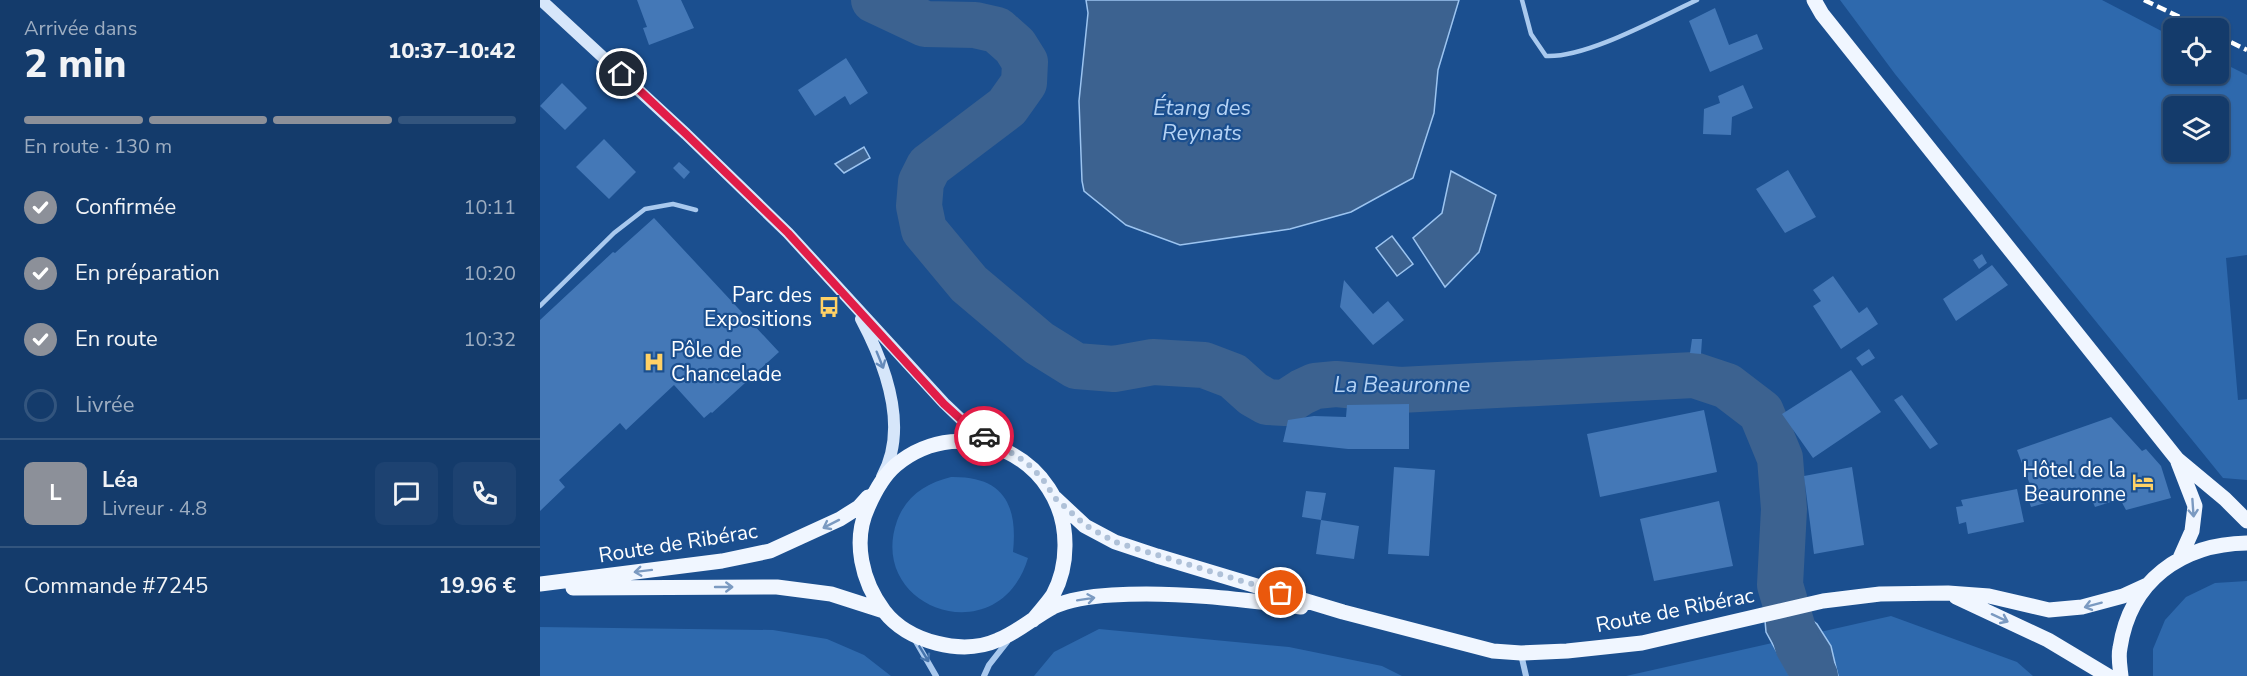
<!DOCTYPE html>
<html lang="fr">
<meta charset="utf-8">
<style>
body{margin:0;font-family:"Nunito Sans",sans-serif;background:#1d4271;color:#f1f3f6;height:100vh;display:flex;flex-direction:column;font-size:22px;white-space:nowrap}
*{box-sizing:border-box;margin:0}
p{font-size:20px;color:#9dadc1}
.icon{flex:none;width:33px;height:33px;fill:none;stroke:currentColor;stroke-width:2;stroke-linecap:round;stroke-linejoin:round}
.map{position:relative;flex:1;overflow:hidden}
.drawer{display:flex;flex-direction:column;background:#143b6b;width:540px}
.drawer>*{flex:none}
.buttons{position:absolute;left:1623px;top:18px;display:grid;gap:12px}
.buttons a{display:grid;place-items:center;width:66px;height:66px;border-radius:9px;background:#143b6b;box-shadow:0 2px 4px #0004,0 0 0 2px #33557e;font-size:30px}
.pin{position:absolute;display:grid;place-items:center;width:51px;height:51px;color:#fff;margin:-26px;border:3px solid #fff;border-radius:50%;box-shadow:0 2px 6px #0007}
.courier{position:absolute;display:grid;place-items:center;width:60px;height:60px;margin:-30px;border:4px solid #e11d48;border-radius:50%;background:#fff;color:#222;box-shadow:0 2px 8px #0007}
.overview em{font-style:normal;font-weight:800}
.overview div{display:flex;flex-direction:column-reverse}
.overview{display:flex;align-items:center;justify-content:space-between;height:102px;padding:0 24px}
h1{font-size:39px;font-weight:800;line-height:45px}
.bar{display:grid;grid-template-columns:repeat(4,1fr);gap:9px 6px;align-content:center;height:72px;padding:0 24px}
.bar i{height:8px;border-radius:4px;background:#33557e}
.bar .active{background:#8c9099}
.bar p{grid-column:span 4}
.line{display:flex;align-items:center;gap:15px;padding:0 24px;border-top:2px solid #33557e}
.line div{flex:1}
.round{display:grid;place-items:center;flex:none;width:63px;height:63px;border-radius:9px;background:#1d4271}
ol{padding:0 24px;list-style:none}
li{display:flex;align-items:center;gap:18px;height:66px}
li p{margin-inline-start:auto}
li .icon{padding:6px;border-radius:50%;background:#8c9099;color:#fff;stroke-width:4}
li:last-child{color:#9dadc1}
li i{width:33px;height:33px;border:3px solid #33557e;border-radius:50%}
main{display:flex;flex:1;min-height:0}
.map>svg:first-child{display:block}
.green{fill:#2e69ad;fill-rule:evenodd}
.water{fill:#3c6290;stroke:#9cc4f0;stroke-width:1.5}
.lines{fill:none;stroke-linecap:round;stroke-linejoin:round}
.river{stroke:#3c6290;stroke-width:46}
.building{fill:#4478b7}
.lane{stroke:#a9c9ee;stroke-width:4.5}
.street{stroke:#a9c9ee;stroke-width:6}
.secondary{stroke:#d6e6fa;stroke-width:12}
.primary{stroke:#f0f6ff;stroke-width:15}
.rail{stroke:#fff;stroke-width:4.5;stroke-dasharray:10 4.5;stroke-linecap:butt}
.oneway{stroke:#668bba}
.oneway2{stroke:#7b9ac1}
.oneway3{stroke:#4674ac}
.done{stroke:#afc1d8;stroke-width:6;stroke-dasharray:0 10.8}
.route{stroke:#e11d48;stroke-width:8}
.labels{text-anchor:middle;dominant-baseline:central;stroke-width:4.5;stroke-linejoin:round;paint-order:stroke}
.poi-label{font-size:21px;fill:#fff;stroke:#1b4f8f;text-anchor:end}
.street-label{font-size:21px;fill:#fff;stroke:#1b4f8f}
.water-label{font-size:22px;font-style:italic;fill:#b5d3f5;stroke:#1b4f8f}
</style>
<main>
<section class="drawer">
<div class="overview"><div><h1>2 min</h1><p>Arrivée dans</p></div><em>10:37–10:42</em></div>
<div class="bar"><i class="active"></i><i class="active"></i><i class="active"></i><i></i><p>En route · 130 m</p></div>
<ol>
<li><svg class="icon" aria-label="check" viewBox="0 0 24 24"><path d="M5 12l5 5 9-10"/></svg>Confirmée<p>10:11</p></li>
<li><svg class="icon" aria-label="check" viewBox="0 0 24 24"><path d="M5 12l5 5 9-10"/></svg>En préparation<p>10:20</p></li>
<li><svg class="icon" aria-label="check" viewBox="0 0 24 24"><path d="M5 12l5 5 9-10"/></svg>En route<p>10:32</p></li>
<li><i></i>Livrée</li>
</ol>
<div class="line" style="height:108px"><b class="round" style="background:#8c9099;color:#fff">L</b><div><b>Léa</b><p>Livreur · 4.8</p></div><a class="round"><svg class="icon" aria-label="chat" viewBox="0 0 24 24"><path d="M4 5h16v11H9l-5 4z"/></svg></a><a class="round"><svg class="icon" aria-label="phone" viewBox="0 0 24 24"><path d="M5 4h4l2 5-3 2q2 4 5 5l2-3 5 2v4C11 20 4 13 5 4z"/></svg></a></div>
<div class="line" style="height:78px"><div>Commande #7245</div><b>19.96 €</b></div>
</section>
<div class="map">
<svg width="1707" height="676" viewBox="0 0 1707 676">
<rect width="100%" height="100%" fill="#1b4f8f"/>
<path class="green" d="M1300 0H1562L1633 37 1634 74H1678L1679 61 1707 75V255L1686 258 1698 400 1707 399V480L1683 478 1355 74ZM1678 106V152H1634V106Z
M411 477C463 476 478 504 473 552L488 558C459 655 326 609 357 521 366 496 386 483 411 477Z
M1707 581V676H1613V649L1625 620 1646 597 1675 583Z
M1351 616 1477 662 1493 676H1086Z
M0 627 233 630 287 639 324 655 351 676H0Z
M559 629 749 647 842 666 862 676H494L514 652Z"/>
<path class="water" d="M546 0H919L898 70 894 113 873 178 811 212 750 229 640 245 586 225 544 191 542 181 539 101 548 13Z
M324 147 330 158 304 173 295 164Z
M911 171 956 195 939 252 905 287 873 238 902 213Z
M852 236 873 264 857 276 836 248Z
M1255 591 1267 616 1277 624 1291 646 1298 676H1250L1226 632 1223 597Z"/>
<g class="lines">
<path class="river" d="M334 0 385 24 435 25 457 30 475 46 485 62 484 83 467 107 389 166 381 182 379 206 384 230 429 284 499 343 536 366 574 369 613 362 664 365 693 376 713 394 727 402 745 403 762 392 775 386 796 384 860 390 1154 375 1187 386 1221 412 1240 458 1244 509 1240 585 1258 646 1275 676"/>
</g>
<path class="building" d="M97 0H141L154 28 109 45 103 28 107 27Z
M1175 8 1189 45 1217 34 1223 49 1170 72 1149 21Z
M306 58 328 93 310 105 305 96 275 116 258 90Z
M22 83 47 108 25 130 0 106Z
M1203 85 1213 108 1192 117 1191 135 1163 134 1164 109 1180 103 1178 96Z
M64 139 96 172 69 199 36 167Z
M139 162 150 172 144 179 133 168Z
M1248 170 1276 217 1245 233 1216 189Z
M114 218 239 352 172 413 171 412 164 418 134 385 86 430 80 423 19 480 25 487 0 511V320L73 252 75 253Z
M1442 254 1447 263 1439 269 1433 260Z
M1452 265 1468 285 1416 321 1403 299Z
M1293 276 1319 313 1327 307 1338 324 1301 349 1273 306 1281 301 1273 290Z
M804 280 833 314 848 301 864 320 833 345 800 307Z
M1152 339H1162L1161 354 1150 353Z
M1329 349 1335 358 1322 366 1316 358Z
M1311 370 1341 412 1273 458 1242 414Z
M1362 395 1398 444 1390 449 1354 400Z
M869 404V449H808L743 442 748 420 774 416 806 417 807 405Z
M1164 410 1177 472 1060 497 1047 434Z
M1571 417 1602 451 1606 449 1621 466 1631 498 1586 510 1580 499 1555 507 1548 491 1491 507 1486 492 1492 490 1477 450Z
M854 467 895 470 889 556 848 554Z
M1312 467 1324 545 1274 554 1264 476Z
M1477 489 1484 522 1428 534 1426 522 1419 524 1416 507 1423 506 1421 500Z
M766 491 786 493 781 520 762 517Z
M1179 501 1193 566 1114 581 1100 519Z
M781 520 819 526 814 559 776 554Z"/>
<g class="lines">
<path class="lane" d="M982 0 991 34 1006 56C1047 58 1118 18 1157 0
M0 306 74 233 105 209 133 204 156 210"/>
<path class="street" d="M374 638 396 676
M981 654 986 676
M444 676 449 665 467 642"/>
<path class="secondary" d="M1 0 146 134 248 233 404 403 426 424 460 446
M321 319C345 364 369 428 342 477"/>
<path class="primary" d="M1274 0 1282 14 1637 459 1685 499 1707 521
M1638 462 1655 506 1652 531 1640 558
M515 498 545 526 575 542 617 556 803 612 953 651 981 653 1027 651 1102 643 1283 601 1340 594 1408 593 1449 596 1509 610 1542 607 1583 596 1607 585
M0 584 182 561 230 551 300 519 319 507 328 497
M33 588 237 587 291 594 344 611
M1416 597 1508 640 1568 676
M493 620C499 612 507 604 513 595 521 580 525 562 525 546 526 458 424 409 356 465 343 476 335 491 328 507 312 541 322 582 344 611 368 642 422 656 458 640 478 632 494 617 513 607 531 599 553 596 572 595 635 591 699 599 761 607
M1581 676C1580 667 1578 657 1580 648 1590 581 1641 544 1707 543"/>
<path class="rail" d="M1604 0 1663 28
M1678 36 1707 50"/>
</g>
<defs><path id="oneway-shaft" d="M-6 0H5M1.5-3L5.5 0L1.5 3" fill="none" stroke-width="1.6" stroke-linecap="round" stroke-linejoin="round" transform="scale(1.5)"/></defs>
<use class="oneway" href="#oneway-shaft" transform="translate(340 360) rotate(68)"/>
<g class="oneway2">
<use href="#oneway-shaft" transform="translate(1653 508) rotate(86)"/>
<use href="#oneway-shaft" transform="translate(291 524) rotate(153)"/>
<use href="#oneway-shaft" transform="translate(103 571) rotate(173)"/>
<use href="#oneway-shaft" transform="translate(184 587)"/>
<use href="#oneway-shaft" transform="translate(546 599) rotate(-9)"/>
<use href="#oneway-shaft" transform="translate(1553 605) rotate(165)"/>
<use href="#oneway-shaft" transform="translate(1460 618) rotate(25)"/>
</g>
<use class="oneway3" href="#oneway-shaft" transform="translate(384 654) rotate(59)"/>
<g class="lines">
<path class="done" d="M444 436 486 462 502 478 515 498 545 525 575 542 741 593"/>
<path class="route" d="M82 74 146 134 248 233 404 404 426 424 444 436"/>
</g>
<defs>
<symbol id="bus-bare" viewBox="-9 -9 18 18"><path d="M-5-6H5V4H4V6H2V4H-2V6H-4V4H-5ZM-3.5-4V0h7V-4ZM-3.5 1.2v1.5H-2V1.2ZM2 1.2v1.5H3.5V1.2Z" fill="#ffd166" stroke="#1b4f8f" stroke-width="2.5" paint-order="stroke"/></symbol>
<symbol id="hospital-bare" viewBox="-9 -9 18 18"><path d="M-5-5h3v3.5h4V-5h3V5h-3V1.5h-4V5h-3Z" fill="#ffd166" stroke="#1b4f8f" stroke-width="2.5" paint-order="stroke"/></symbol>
<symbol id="hotel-bare" viewBox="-9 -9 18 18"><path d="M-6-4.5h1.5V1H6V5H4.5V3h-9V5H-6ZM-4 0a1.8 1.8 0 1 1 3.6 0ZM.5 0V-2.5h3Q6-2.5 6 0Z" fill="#ffd166" stroke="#1b4f8f" stroke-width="2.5" paint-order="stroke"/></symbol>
</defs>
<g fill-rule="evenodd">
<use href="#bus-bare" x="274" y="292" width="30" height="30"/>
<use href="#hospital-bare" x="99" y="347" width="30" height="30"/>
<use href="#hotel-bare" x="1588" y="467" width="30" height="30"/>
</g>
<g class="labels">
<g class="poi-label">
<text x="272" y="295">Parc des<tspan x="272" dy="24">Expositions</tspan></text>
<text x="131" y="350" text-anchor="start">Pôle de<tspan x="131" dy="24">Chancelade</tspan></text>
<text x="1586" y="470">Hôtel de la<tspan x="1586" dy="24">Beauronne</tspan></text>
</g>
<g class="street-label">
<text transform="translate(138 543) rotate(-9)">Route de Ribérac</text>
<text transform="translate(1135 610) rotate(-11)">Route de Ribérac</text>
</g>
<g class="water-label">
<text x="662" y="108">Étang des<tspan x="662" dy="25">Reynats</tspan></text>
<text x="862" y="385">La Beauronne</text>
</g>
</g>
</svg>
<div class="buttons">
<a><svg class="icon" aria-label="locate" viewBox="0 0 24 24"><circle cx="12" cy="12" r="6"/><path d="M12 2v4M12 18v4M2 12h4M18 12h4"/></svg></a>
<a><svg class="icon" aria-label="layers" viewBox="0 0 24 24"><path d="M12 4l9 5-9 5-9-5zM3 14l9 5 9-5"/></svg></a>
</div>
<div class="pin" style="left:741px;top:593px;background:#ea580c"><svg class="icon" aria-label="bag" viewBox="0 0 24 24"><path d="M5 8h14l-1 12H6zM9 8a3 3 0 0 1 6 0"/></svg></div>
<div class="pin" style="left:82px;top:74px;background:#1f2937"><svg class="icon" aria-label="home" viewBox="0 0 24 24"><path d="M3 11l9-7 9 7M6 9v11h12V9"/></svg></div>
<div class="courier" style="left:444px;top:436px"><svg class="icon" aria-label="car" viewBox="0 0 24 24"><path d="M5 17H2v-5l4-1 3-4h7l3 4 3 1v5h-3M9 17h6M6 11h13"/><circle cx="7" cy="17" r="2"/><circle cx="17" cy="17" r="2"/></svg></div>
</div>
</main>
